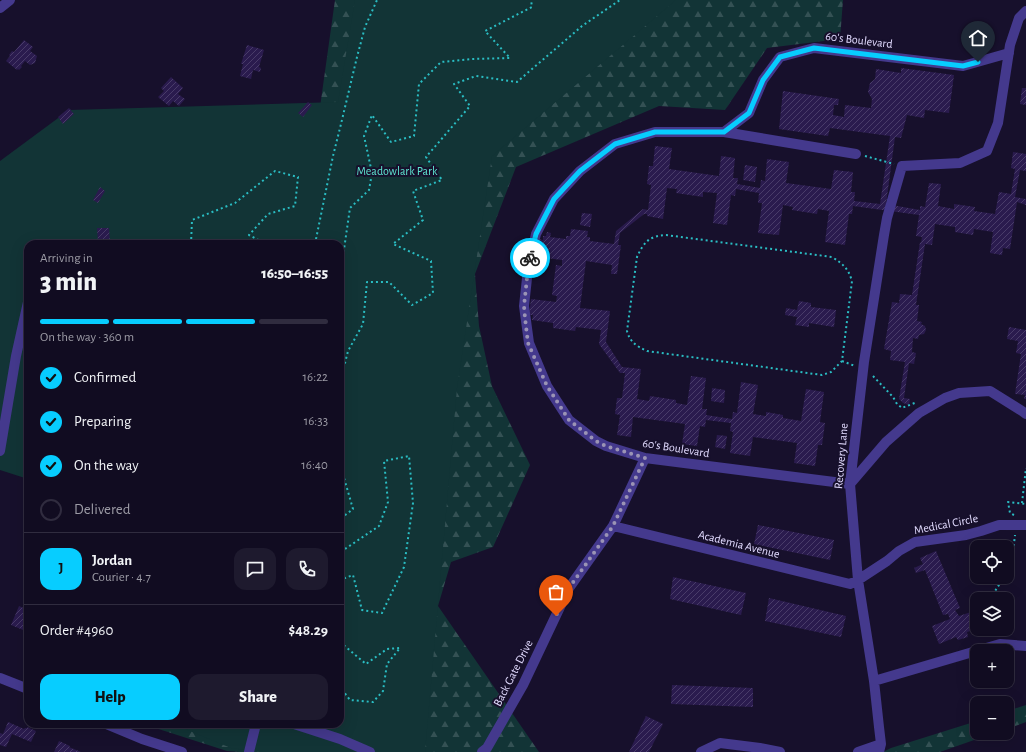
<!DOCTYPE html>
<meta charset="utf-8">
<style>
body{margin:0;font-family:"Alegreya Sans",sans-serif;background:#1e1a2e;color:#f1f3f6;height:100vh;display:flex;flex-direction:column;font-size:15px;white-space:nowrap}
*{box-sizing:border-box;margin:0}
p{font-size:13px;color:#9c9ba5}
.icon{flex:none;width:22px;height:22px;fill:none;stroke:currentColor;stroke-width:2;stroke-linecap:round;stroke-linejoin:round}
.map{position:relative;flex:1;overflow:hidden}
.side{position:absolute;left:24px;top:240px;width:320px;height:488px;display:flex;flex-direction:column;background:#110c21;border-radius:12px;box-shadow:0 4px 16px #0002,0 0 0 1px #302c3f}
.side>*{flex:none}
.controls{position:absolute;left:970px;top:540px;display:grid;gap:8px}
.controls a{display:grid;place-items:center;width:44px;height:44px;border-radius:8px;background:#110c21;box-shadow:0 4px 16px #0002,0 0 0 1px #302c3f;font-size:20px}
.pin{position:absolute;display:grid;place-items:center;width:34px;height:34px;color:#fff;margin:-41px -17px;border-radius:50% 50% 50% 0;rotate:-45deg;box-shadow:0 0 4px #0007}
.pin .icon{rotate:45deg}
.courier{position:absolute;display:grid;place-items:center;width:40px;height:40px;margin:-20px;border:3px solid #07cdff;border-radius:50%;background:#fff;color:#222;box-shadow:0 1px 5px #0007}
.summary em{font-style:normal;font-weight:800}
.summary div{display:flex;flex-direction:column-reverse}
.summary{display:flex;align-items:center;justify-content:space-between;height:68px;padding:0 16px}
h1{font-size:26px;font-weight:800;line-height:30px}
.bar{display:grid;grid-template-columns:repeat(4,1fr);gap:6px 4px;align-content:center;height:48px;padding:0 16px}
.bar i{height:5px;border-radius:3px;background:#302c3f}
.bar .active{background:#07cdff}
.bar p{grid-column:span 4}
.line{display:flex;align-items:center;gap:10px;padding:0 16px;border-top:1px solid #302c3f}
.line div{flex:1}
.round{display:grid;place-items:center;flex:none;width:42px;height:42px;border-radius:12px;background:#1e1a2e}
ol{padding:0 16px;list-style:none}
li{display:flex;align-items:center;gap:12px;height:44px}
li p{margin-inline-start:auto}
li .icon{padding:4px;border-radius:50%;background:#07cdff;color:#111;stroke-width:4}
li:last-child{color:#9c9ba5}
li i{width:22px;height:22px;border:2px solid #302c3f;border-radius:50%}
.cta{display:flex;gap:8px;margin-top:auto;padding:8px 16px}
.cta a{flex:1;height:46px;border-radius:12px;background:#07cdff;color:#111;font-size:16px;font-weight:800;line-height:46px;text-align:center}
.cta a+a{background:#1e1a2e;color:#f1f3f6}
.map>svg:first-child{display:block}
.forest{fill:url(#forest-firs)}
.park{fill:#123436}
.building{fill:url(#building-hatch)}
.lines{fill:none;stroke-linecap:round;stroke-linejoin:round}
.path{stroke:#2abdc3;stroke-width:2;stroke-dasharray:2 3;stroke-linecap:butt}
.minor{stroke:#44398d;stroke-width:10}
.done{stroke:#9b94b5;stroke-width:4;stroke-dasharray:0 7.2}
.route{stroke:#07cdff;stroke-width:5}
.labels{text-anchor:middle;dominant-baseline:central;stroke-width:4;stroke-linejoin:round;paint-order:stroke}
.street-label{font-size:12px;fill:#e2dbff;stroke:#17102c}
.park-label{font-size:12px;fill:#5fe6d2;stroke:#17102c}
</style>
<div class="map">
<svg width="1026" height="752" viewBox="0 0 1026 752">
<defs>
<pattern id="forest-firs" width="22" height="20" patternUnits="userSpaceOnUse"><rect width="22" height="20" fill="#123436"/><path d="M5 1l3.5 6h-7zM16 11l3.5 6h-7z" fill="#345154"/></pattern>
<pattern id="building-hatch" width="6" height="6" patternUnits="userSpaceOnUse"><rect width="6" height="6" fill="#2a1b4e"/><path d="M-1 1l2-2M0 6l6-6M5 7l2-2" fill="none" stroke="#493c69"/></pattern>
</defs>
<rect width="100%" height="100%" fill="#17102c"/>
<path class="forest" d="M335 0H843L840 39 767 48 725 110 659 106 516 167 475 274 479 326 492 386 530 465 493 547 451 562 438 606 539 752H239L227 751 143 724H340V244L314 150Z
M1026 705V722L1007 729V711Z
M977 721V733H994L940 752H883L891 748Z"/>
<path class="park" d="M355 0H676L492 156 457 388 425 752H263L231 748 173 724H340V244H28V479L0 470V161L69 110 338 102Z"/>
<path class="building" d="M24 40 33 47 30 51 37 56 35 63 30 65 25 61 21 66 22 67 19 70 18 69 17 70 6 61 10 56 9 55 12 51 14 52Z
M247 45 264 50 259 67 261 68 260 72 253 70 251 79 240 76 243 64H241Z
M901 68 954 75 949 113 925 110 924 118 907 115 901 138 895 137 886 204 920 210V206L925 207 929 183 941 184 938 206 954 209V204L975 207 974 211 995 214 999 192 1011 194 1015 169 1011 168 1013 152 1026 154V171L1020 170 1015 197 1026 199V205L1017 202 1010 249 1003 248 1002 255 990 253 993 232 974 229 973 235 955 232V227L935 224 932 245 925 244 916 305H919L917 321 922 322 921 324 925 326 926 330 924 334 919 335 918 339 913 338 912 352 916 353 914 364 909 363 904 398 910 399 909 405 903 403 899 399 905 362 890 360 891 351 884 349 892 302 899 303 900 294 912 295 920 242 921 243 922 237 916 236 919 215 853 206 852 214H849L845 245 825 242 829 211 818 209 817 214 792 210 793 207 783 205 779 235 758 233 762 203H758L759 193 736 189 735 196 731 195 727 225 713 223 717 193 703 192V197L676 193 677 189 667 188 663 219 647 216V214H644L620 233 618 245H621L617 274H611L612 265 586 261 580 308 610 311 606 342 622 367 641 369 637 399 649 401 650 396 676 400V403L687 405 691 376 706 378 702 409H707L706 415 732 419 733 412 737 413 741 382 758 385 753 414 766 416V412L783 415V418L801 421 806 389 824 392 820 422 825 423 822 445H818L815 466 794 463 797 443 753 437 750 456 730 453 733 432 730 431 731 423 706 420 705 427 700 426 697 446 682 444 685 424 633 417 631 437 617 435 620 415 615 414 617 398H622L625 373H620L599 344 601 330 576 327 575 331 553 328V323L532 320 533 315H529L531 299 556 302 557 296 552 295 556 265 562 266V260L537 257 539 239 543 240V236H546L547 232 551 233 550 237 566 239V236H570L571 229 588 231 587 237H590V241L614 244 616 231 643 209 648 210 651 185 647 184 649 166H653L655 146 672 148 669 169 719 176 721 156 735 158 733 178H738L737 184 760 188 761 180 765 181 767 159 789 162 786 183 831 189 834 170 853 172 851 192H855L854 201 880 204 890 136 830 128 828 136 779 129 783 91 839 99 838 105H834L833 115 844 117 845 105 871 108 872 99 868 92 870 83 875 79 876 69 901 73Z
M171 77 183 88 178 94 185 99 179 106 173 101 169 106 158 97 164 91 161 88Z
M1022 88H1026V105L1020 104Z
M308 102 312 105 303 117 298 113Z
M69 108 74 114 63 124 58 117Z
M745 165 757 167 755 182 743 180Z
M100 187 105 191 98 203 93 200Z
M582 213 592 214 590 227 580 225Z
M97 228H109L110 242 98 243Z
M799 301 811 303V307L836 310 834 327 809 323V327L795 325 797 317 785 315 786 308 797 310Z
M1009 327 1026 330V399H1024L1025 395 1015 394 1021 354 1016 353 1018 341 1007 339Z
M712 388 725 390 724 403 711 401Z
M717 435 727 436 725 449 715 447Z
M758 525 834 540 830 560 754 544Z
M936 551 960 608 955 610 959 616 977 610V629L967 632 968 637 958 640 956 637 939 644 932 626 950 619 948 614 943 615 925 570 916 573 914 568 923 564 920 558Z
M673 577 746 593 741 615 670 599Z
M769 598 846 616 841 637 765 621Z
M19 606 28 610V632L11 625Z
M672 685 753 688V707L671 704Z
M646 716 663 724 649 752H629Z
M8 722 24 729 25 728H27V727L36 731 31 742 12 734 6 747 0 745V733L3 734Z
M59 741 70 746 69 747 81 752H54Z"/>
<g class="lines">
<path class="path" d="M865 156 894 164
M666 235 832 257C843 264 848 268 852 281L842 361 831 372 822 375 647 351C636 346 630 342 627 331L637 257C644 242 649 236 666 235Z
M191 244 192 220 235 203 275 171 298 177 295 206 268 214 249 235 266 244
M315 244 333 156 341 124 357 57 365 27 377 0
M340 277 350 208 369 190 372 173 364 136 372 115 391 142 414 136 419 84 441 62 472 59 510 58 485 31 532 7 531 0
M842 361 855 366
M873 376 893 397 897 404 902 408 917 402
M340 383 348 351 363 324 367 282H389L412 305 433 293 431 261 393 244 423 220 413 191 442 180 426 157 470 106 454 84 476 76 517 82 582 26 620 0
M340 464 353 509 340 519
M1022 503 1026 468
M1014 515 1010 513 1008 502 1026 504
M340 545 342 551 379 526 388 502 384 461 409 456 413 503 404 567 382 613 362 610 353 575 340 580
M1007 570 1013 552 1015 535
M990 599 1004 577
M991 629V631
M340 642 366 664 387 649 400 648 387 664 383 691 373 702 350 700 340 687"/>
<path class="minor" d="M0 8 10 0
M724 132 856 154
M0 451 16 356 28 302
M850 484 645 458 606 446 596 441 569 420 547 386 529 343 524 306 528 269 536 234 554 199 580 171 615 144 655 132H724L749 113 763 80 780 57 814 48 963 66 1009 53
M850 484 886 442 919 413 945 398 959 393 990 391 1022 411 1026 414
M613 526 850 584 858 580 887 561 899 551 915 542 966 535 981 531 999 525H1026
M0 678 28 689
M874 681 1000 644 1026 646
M106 724 142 739 182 752
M294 724 340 739 370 752
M249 752 256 724
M482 752 487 748 523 685 569 588 613 526 645 458
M701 752 720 743 760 748 780 752
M858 752 881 744
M879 752 881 744 879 727 874 681 858 580 850 484 864 362 884 235 887 218 902 166 960 163 987 151 998 123 1010 45 1019 18 1026 11"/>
</g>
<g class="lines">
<path class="done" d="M530 258 528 269 524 306 525 318 528 343 547 386 569 420 596 441 606 446 645 458 613 526 569 588 556 616"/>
<path class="route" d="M530 258 536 234 554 199 580 171 615 144 655 132H724L749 113 763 80 780 57 814 48 963 66 978 62"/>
</g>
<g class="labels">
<g class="street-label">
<text transform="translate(859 40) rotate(7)">60's Boulevard</text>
<text transform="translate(676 448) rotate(9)">60's Boulevard</text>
<text transform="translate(841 456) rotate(-85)">Recovery Lane</text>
<text transform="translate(946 524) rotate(-11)">Medical Circle</text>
<text transform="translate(739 544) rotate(14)">Academia Avenue</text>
<text transform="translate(513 673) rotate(-63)">Back Gate Drive</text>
</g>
<g class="park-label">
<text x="397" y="171">Meadowlark Park</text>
</g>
</g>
</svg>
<div class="controls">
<a><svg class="icon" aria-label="locate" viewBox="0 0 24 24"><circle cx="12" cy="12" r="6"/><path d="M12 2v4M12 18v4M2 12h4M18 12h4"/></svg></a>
<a><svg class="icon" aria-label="layers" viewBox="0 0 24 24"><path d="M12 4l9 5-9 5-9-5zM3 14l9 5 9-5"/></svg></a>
<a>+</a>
<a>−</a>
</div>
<div class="pin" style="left:556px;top:616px;background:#ea580c"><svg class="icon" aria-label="bag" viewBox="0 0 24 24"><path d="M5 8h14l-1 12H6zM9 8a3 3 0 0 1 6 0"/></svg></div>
<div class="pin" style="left:978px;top:62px;background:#1f2937"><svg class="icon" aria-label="home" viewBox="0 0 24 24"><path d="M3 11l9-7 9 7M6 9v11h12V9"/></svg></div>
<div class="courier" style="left:530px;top:258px"><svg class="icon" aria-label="bike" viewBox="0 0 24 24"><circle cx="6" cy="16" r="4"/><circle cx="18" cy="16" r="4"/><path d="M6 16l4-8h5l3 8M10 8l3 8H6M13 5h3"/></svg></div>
<section class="side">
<div class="summary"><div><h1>3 min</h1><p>Arriving in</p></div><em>16:50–16:55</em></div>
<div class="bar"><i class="active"></i><i class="active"></i><i class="active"></i><i></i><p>On the way · 360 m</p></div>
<ol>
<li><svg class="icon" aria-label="check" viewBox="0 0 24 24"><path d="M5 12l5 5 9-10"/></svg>Confirmed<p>16:22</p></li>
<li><svg class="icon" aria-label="check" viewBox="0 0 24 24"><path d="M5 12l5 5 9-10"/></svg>Preparing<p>16:33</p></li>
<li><svg class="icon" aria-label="check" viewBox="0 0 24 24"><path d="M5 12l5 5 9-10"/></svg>On the way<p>16:40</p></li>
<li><i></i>Delivered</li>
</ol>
<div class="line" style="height:72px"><b class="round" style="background:#07cdff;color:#111">J</b><div><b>Jordan</b><p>Courier · 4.7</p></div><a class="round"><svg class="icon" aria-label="chat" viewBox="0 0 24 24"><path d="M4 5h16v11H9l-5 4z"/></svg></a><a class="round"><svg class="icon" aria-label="phone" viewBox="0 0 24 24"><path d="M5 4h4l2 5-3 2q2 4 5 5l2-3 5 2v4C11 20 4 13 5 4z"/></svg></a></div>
<div class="line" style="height:52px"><div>Order #4960</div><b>$48.29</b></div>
<div class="cta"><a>Help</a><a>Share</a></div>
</section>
</div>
